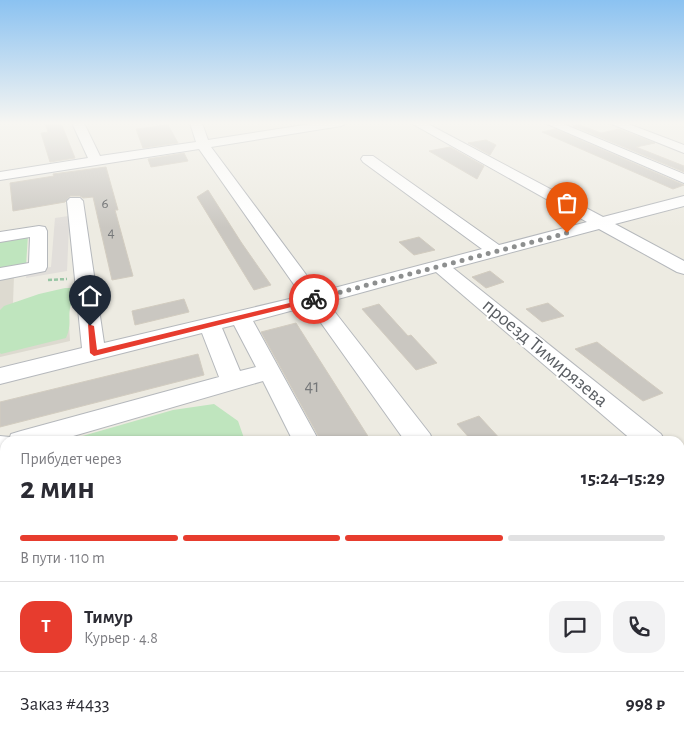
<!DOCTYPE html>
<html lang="ru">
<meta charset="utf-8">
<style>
body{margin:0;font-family:"Alegreya Sans",sans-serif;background:#f2f2f3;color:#2b2b33;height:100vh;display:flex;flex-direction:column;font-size:19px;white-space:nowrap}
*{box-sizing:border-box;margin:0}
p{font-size:16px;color:#7c7c81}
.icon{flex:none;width:28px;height:28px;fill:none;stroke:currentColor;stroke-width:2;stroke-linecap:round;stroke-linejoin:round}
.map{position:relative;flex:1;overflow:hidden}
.sheet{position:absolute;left:0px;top:436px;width:685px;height:311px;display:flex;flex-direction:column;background:#fff;border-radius:15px 15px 0 0;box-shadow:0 1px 4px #0004}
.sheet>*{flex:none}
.pin{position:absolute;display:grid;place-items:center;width:42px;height:42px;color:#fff;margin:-51px -21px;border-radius:50% 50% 50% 0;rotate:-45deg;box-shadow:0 0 5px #0007}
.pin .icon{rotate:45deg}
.courier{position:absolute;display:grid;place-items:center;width:50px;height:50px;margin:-25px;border:4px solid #e73c2e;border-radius:50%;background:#fff;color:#222;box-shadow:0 1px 6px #0007}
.head em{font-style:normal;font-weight:700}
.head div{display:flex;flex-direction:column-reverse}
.head{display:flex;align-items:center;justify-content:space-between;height:85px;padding:0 20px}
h1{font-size:32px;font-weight:700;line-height:38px}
.bar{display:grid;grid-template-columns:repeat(4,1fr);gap:8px 5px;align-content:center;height:60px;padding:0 20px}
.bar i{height:6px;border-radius:4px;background:#e1e1e2}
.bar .on{background:#e73c2e}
.bar p{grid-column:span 4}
.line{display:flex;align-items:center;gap:12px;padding:0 20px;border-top:1px solid #e1e1e2}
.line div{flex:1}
.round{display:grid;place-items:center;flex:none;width:52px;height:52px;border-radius:15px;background:#f2f2f3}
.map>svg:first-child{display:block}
.industrial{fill:#e1deda}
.education{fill:#dddad0}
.green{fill:#bfe5be}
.building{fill:#cac7c1;stroke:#d2ccc0}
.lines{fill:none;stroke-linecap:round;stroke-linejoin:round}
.minor-casing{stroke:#b5b8bc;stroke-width:2}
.path{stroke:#98c5a4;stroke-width:2.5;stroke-dasharray:4 2;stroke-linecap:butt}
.minor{fill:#fff;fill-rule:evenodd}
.route{fill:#e73c2e}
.done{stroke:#8d8f8f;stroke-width:5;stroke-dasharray:0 9}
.labels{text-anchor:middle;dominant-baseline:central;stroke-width:4;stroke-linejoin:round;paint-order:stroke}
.far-number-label{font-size:15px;fill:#76787a}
.number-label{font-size:18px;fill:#76787a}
.street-label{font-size:20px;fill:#5a5e63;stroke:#fff}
</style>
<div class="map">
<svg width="684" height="747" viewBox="0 0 684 747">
<rect width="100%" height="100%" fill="#edebe2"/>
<path class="industrial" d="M75 215V225L69 226 67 271 26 278 27 271 51 267 55 218Z"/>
<path class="education" d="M14 276 13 303 67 292 70 341 0 357V278Z
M5 727V742H607L610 747H0V729Z"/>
<path class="green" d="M28 235 26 266 0 271V240Z
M65 288H75C75 295 72 301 70 308 68 319 72 324 66 338L1 354 0 353V310L4 306 39 294Z
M214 404 238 421 245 441H65L173 410Z
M5 458V699L0 701V459Z"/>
<path class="building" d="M45 123H61L75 158 50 162 41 133 48 132Z
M168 125 178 143 143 148 136 129Z
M580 125 601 133 619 129 655 143 636 147 684 166V172L573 126Z
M555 129 684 185 673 189 542 132Z
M486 140 496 145 490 155 468 143Z
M450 147 484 166 477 179 429 151Z
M184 153 188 161 151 167 148 159Z
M106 167 118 210H115L133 276 112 280 93 197 83 198 80 196H70L65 202 13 211 10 183 54 176 53 174Z
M208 190 241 242 271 285 254 290 197 197Z
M419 237 435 250 414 255 399 242Z
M490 271 504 282 486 288 472 277Z
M184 299 189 312 135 325 132 311Z
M548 303 564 316 542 322 526 309Z
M379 304 408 336 411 335 437 363 416 370 362 309Z
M296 323 371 441H321L261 332Z
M597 342 633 370 663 393 643 401 575 349Z
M198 354 204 375 0 427V402Z
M479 416 502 441H472L457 424Z"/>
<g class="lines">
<defs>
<path id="minor" d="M72 123H84L100 156 196 142 190 123H202L208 140 317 123H347L341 126 211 147 319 292 482 249 363 162 361 159 363 156H373L499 245 587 222 411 123H426L603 217 684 196V206L615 224 684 261V274L677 272 599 229 453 268 661 434 665 441H633L436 272 327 302 430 434 433 441H405L309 306 253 321 319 441H293L263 381 56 441H5V457L0 458V436L10 437 11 434 21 431 219 377 202 333 0 384V368L82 348 67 201 70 198H80L83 201 104 343 302 296 199 149 0 180V172L88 158ZM234 325 256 367 240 371 222 328Z
M545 123H561L684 174V183Z
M609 123H626L684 145V153Z
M39 226 45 227 47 231V267L45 271 0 280V268L29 263 30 237 0 242V232Z
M680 455 684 456V480L680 479Z
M684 502V529L680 530V503Z
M621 742H665L667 747H623Z"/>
</defs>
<use href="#minor" class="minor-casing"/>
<path class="path" d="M48 280 67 279"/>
<use href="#minor" class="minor"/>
</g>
<linearGradient id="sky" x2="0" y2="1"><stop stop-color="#8bc2f1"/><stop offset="0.54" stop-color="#f7f6f2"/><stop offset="1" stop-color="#f7f6f2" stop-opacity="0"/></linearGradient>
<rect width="684" height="228" fill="url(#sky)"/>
<path class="route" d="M314 297 316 298V301L94 356 90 353 88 324 94 326 97 350Z"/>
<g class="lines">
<path class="done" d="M314 299 567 233"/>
</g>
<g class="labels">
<g class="far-number-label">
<text x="105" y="203">6</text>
<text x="111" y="232">4</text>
</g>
<g class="number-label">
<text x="312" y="387">41</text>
</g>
<g class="street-label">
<text transform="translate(545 353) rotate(40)">проезд Тимирязева</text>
</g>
</g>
</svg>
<div class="pin" style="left:567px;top:233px;background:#ea580c"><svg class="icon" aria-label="bag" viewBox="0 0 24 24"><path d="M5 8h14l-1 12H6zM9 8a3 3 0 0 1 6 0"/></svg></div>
<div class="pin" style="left:90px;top:326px;background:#1f2937"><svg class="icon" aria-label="home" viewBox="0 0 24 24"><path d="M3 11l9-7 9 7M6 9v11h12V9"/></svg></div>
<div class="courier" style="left:314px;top:299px"><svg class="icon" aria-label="bike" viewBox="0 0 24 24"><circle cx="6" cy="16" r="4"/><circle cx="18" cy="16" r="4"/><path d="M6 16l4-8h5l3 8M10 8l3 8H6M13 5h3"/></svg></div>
<section class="sheet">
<div class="head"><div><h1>2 мин</h1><p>Прибудет через</p></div><em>15:24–15:29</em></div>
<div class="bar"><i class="on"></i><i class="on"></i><i class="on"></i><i></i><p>В пути · 110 m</p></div>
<div class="line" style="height:90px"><b class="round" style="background:#e73c2e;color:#fff">Т</b><div><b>Тимур</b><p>Курьер · 4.8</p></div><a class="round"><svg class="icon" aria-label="chat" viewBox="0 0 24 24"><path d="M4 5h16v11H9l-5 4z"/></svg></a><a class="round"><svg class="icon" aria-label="phone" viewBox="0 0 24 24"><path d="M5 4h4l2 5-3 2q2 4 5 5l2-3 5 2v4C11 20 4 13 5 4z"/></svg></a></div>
<div class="line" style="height:65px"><div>Заказ #4433</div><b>998 ₽</b></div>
</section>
</div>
